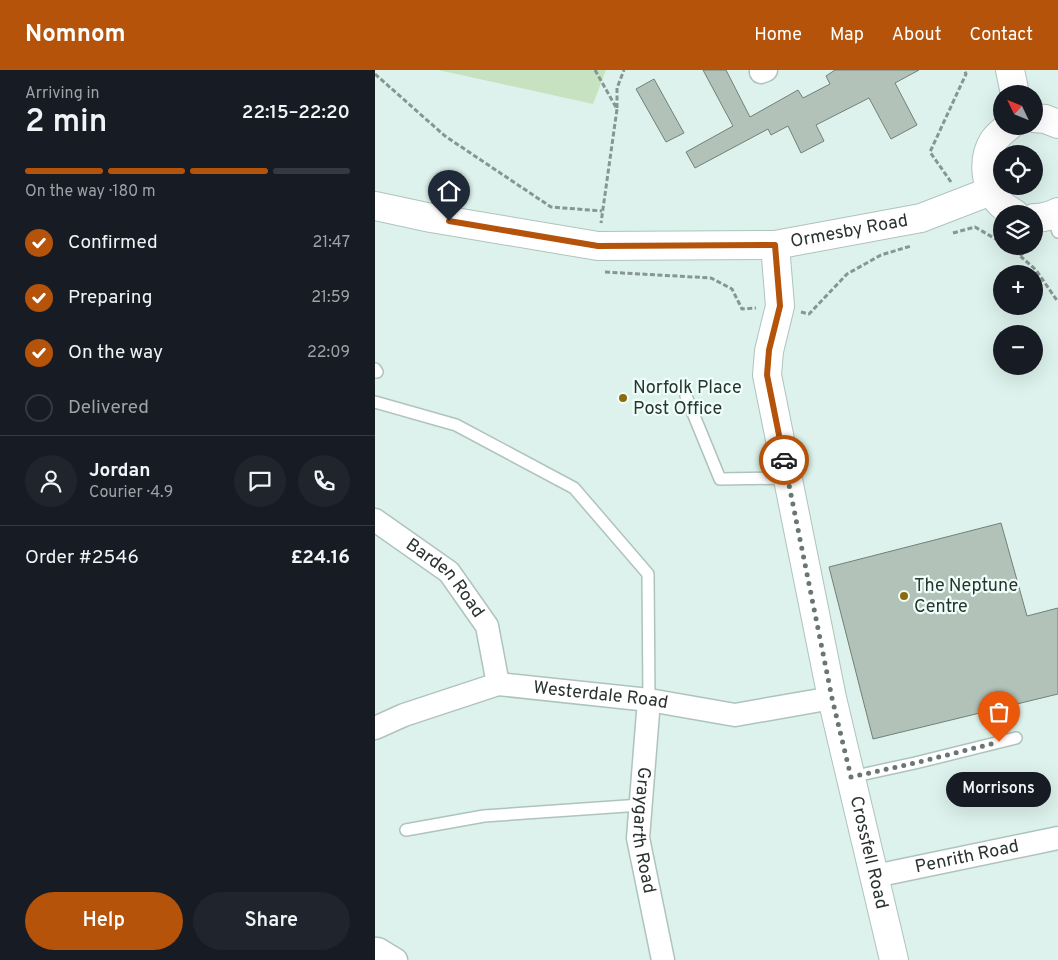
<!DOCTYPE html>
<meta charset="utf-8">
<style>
body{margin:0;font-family:Overpass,sans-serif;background:#20242c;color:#f1f3f6;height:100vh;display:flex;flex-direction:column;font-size:19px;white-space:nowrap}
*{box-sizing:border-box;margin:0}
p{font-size:16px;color:#9ea1a6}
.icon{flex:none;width:28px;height:28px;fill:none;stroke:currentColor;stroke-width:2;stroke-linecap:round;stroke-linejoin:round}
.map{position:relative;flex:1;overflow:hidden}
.drawer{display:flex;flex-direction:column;background:#171b24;width:375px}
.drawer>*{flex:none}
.needle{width:32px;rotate:313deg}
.buttons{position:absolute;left:618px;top:15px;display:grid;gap:10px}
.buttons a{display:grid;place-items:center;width:50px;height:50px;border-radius:50%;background:#171b24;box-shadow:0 5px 20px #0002;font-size:25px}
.pin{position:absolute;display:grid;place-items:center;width:42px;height:42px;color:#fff;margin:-51px -21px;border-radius:50% 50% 50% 0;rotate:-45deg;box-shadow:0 0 5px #0007}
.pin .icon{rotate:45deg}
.courier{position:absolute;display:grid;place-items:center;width:50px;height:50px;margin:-25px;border:4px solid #b45309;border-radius:50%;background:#fff;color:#222;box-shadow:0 1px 6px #0007}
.bubble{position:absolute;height:35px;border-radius:18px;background:#171b24;box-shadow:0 5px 20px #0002;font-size:16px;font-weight:600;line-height:35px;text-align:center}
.overview em{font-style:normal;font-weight:600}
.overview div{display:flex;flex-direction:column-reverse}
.overview{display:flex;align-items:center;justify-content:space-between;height:85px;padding:0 25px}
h1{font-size:32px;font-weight:600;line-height:38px}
.bar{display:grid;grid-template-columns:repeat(4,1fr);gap:8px 5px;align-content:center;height:60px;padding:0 25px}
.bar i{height:6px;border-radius:4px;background:#363941}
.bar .active{background:#b45309}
.bar p{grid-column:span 4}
.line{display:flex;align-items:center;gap:12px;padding:0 25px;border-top:1px solid #363941}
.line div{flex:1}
.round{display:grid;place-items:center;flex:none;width:52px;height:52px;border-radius:26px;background:#20242c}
ol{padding:0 25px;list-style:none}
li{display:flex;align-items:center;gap:15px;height:55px}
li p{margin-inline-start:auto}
li .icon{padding:5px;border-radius:50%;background:#b45309;color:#fff;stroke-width:4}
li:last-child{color:#9ea1a6}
li i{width:28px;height:28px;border:2px solid #363941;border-radius:50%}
.button{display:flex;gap:10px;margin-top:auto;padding:10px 25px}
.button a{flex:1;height:58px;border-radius:30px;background:#b45309;color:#fff;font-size:20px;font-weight:600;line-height:58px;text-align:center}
.button a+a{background:#20242c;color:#f1f3f6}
header{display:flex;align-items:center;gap:30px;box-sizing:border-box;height:70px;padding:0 25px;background:#b45309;color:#fff}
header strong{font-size:24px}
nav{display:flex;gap:28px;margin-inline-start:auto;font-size:18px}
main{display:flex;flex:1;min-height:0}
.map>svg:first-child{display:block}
.green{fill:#c7e2c1}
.building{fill:#b2c2b8;stroke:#728177}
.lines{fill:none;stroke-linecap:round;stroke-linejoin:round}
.service-casing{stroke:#afc3bd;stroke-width:14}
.minor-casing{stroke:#afc3bd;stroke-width:25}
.tertiary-casing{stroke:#afc3bd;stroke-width:30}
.path{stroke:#879692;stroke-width:3;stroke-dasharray:5 2.5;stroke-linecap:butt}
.service{stroke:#fff;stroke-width:11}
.minor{stroke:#fff;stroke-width:22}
.tertiary{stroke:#fff;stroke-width:28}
.done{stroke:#697672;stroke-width:5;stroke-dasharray:0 9}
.route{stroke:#b45309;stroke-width:6}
.poi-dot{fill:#8d6a0d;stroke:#eefff9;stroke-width:2}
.labels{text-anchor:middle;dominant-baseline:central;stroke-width:4.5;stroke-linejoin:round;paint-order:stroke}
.street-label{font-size:18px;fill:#2b3331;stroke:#eefff9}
.poi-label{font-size:18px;fill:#2b3331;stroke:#eefff9;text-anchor:start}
</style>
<header>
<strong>Nomnom</strong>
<nav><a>Home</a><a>Map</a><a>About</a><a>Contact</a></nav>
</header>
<main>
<section class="drawer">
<div class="overview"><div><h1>2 min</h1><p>Arriving in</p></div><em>22:15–22:20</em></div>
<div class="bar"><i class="active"></i><i class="active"></i><i class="active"></i><i></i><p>On the way · 180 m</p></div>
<ol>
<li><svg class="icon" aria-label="check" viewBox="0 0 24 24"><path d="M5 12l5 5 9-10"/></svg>Confirmed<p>21:47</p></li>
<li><svg class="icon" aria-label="check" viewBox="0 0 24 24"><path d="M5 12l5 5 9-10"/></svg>Preparing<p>21:59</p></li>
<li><svg class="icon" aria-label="check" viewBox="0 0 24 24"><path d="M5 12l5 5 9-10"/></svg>On the way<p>22:09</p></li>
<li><i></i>Delivered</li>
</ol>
<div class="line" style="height:90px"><a class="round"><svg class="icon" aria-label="person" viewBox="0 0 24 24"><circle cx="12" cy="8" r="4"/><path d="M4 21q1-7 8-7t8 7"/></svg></a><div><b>Jordan</b><p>Courier · 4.9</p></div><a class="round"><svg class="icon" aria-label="chat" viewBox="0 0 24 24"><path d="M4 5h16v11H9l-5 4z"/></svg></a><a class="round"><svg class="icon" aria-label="phone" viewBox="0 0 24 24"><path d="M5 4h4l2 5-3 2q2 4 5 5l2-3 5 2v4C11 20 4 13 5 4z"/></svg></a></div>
<div class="line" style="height:65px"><div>Order #2546</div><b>£24.16</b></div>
<div class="button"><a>Help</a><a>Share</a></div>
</section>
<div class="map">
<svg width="683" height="890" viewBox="0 0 683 890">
<rect width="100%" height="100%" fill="#ddf2ec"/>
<path class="green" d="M63 0H231L218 34Z"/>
<path class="building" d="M328 0H351L375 47 423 20 428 28 455 14 451 6 460 0H544L520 13 542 55 516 69 494 28 441 55 449 71 426 83 413 56 396 65 393 59 320 98 311 82 358 56Z
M279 9 309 63 291 72 261 19Z
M626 453 652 546 683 538V624L498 669 454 497Z"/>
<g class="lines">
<defs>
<path id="service" d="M678 145 683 162
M0 299 2 302
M311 326 345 409 413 408
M0 332 81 355 199 418 273 504 274 630
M476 707 540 693 641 668
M31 760 109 746 266 735"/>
<g id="minor">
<path d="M386 2 391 0"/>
<path id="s1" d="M0 450 74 502 112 556 123 614"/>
<path id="s2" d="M274 630 263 768 288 890"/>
<path id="s3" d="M0 658 29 645 123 614 274 630 360 645 457 628"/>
<path id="s4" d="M500 806 683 768"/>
<path d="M0 879H3L21 890"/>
</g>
<g id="tertiary">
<path d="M635 0 640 24"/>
<path d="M659 48 670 49 683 54"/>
<path d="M634 56C629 60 623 65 619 70 606 90 610 119 627 135 631 139 636 141 640 144"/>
<path id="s5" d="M0 136 56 148 223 176 400 175 546 148 616 121"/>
<path d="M659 148C666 148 676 146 683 142"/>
<path id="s6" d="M400 175 405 236 394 281 392 305 457 628 519 890"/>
</g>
</defs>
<use href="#service" class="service-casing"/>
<use href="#minor" class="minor-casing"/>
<use href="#tertiary" class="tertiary-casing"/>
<path class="path" d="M220 0 242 39 226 153
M0 4 70 66 176 137 227 141
M242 38V18L249 0
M576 112 555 82 591 4 589 0
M578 163 600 157 626 172
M634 176 661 200 683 232
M645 186 655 176
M230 202 336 208 357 219 367 239 381 238
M426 242 434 244 472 204 506 185 536 176"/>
<use href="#service" class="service"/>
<use href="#minor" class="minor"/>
<use href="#tertiary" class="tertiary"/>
</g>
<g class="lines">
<path class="done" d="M409 390 457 628 476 707 540 693 624 672"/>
<path class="route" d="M74 151 223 176 400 175 405 236 394 280 392 305 409 390"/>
</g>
<g class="poi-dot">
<circle cx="248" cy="328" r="5"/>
<circle cx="529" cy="526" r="5"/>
</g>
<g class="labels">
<g class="street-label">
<text stroke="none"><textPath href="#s5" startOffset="479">Ormesby Road</textPath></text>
<text stroke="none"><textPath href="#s1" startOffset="92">Barden Road</textPath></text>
<text stroke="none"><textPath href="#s3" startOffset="234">Westerdale Road</textPath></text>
<text stroke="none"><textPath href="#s2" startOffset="131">Graygarth Road</textPath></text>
<text stroke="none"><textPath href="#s6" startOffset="620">Crossfell Road</textPath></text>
<text stroke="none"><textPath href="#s4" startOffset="94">Penrith Road</textPath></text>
</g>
<g class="poi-label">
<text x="258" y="318">Norfolk Place<tspan x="258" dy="21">Post Office</tspan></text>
<text x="539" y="516">The Neptune<tspan x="539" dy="21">Centre</tspan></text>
</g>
</g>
</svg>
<div class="buttons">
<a><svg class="needle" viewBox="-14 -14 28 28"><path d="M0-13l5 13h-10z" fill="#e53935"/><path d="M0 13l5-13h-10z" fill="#9ea1a6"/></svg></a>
<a><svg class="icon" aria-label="locate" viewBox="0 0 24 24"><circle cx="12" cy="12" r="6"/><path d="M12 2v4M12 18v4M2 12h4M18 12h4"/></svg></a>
<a><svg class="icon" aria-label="layers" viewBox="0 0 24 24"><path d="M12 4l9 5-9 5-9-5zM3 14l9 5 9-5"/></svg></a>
<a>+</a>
<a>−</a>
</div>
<div class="pin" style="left:624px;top:672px;background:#ea580c"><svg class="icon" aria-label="bag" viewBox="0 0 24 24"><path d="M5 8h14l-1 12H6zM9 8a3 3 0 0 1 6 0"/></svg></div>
<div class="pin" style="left:74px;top:151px;background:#1f2937"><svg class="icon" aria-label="home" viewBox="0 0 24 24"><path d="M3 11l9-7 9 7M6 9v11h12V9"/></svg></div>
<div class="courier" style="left:409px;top:390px"><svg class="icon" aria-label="car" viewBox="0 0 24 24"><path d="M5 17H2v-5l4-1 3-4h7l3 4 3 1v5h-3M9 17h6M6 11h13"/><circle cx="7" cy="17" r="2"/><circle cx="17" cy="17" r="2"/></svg></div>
<div class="bubble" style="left:571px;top:702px;width:105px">Morrisons</div>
</div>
</main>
